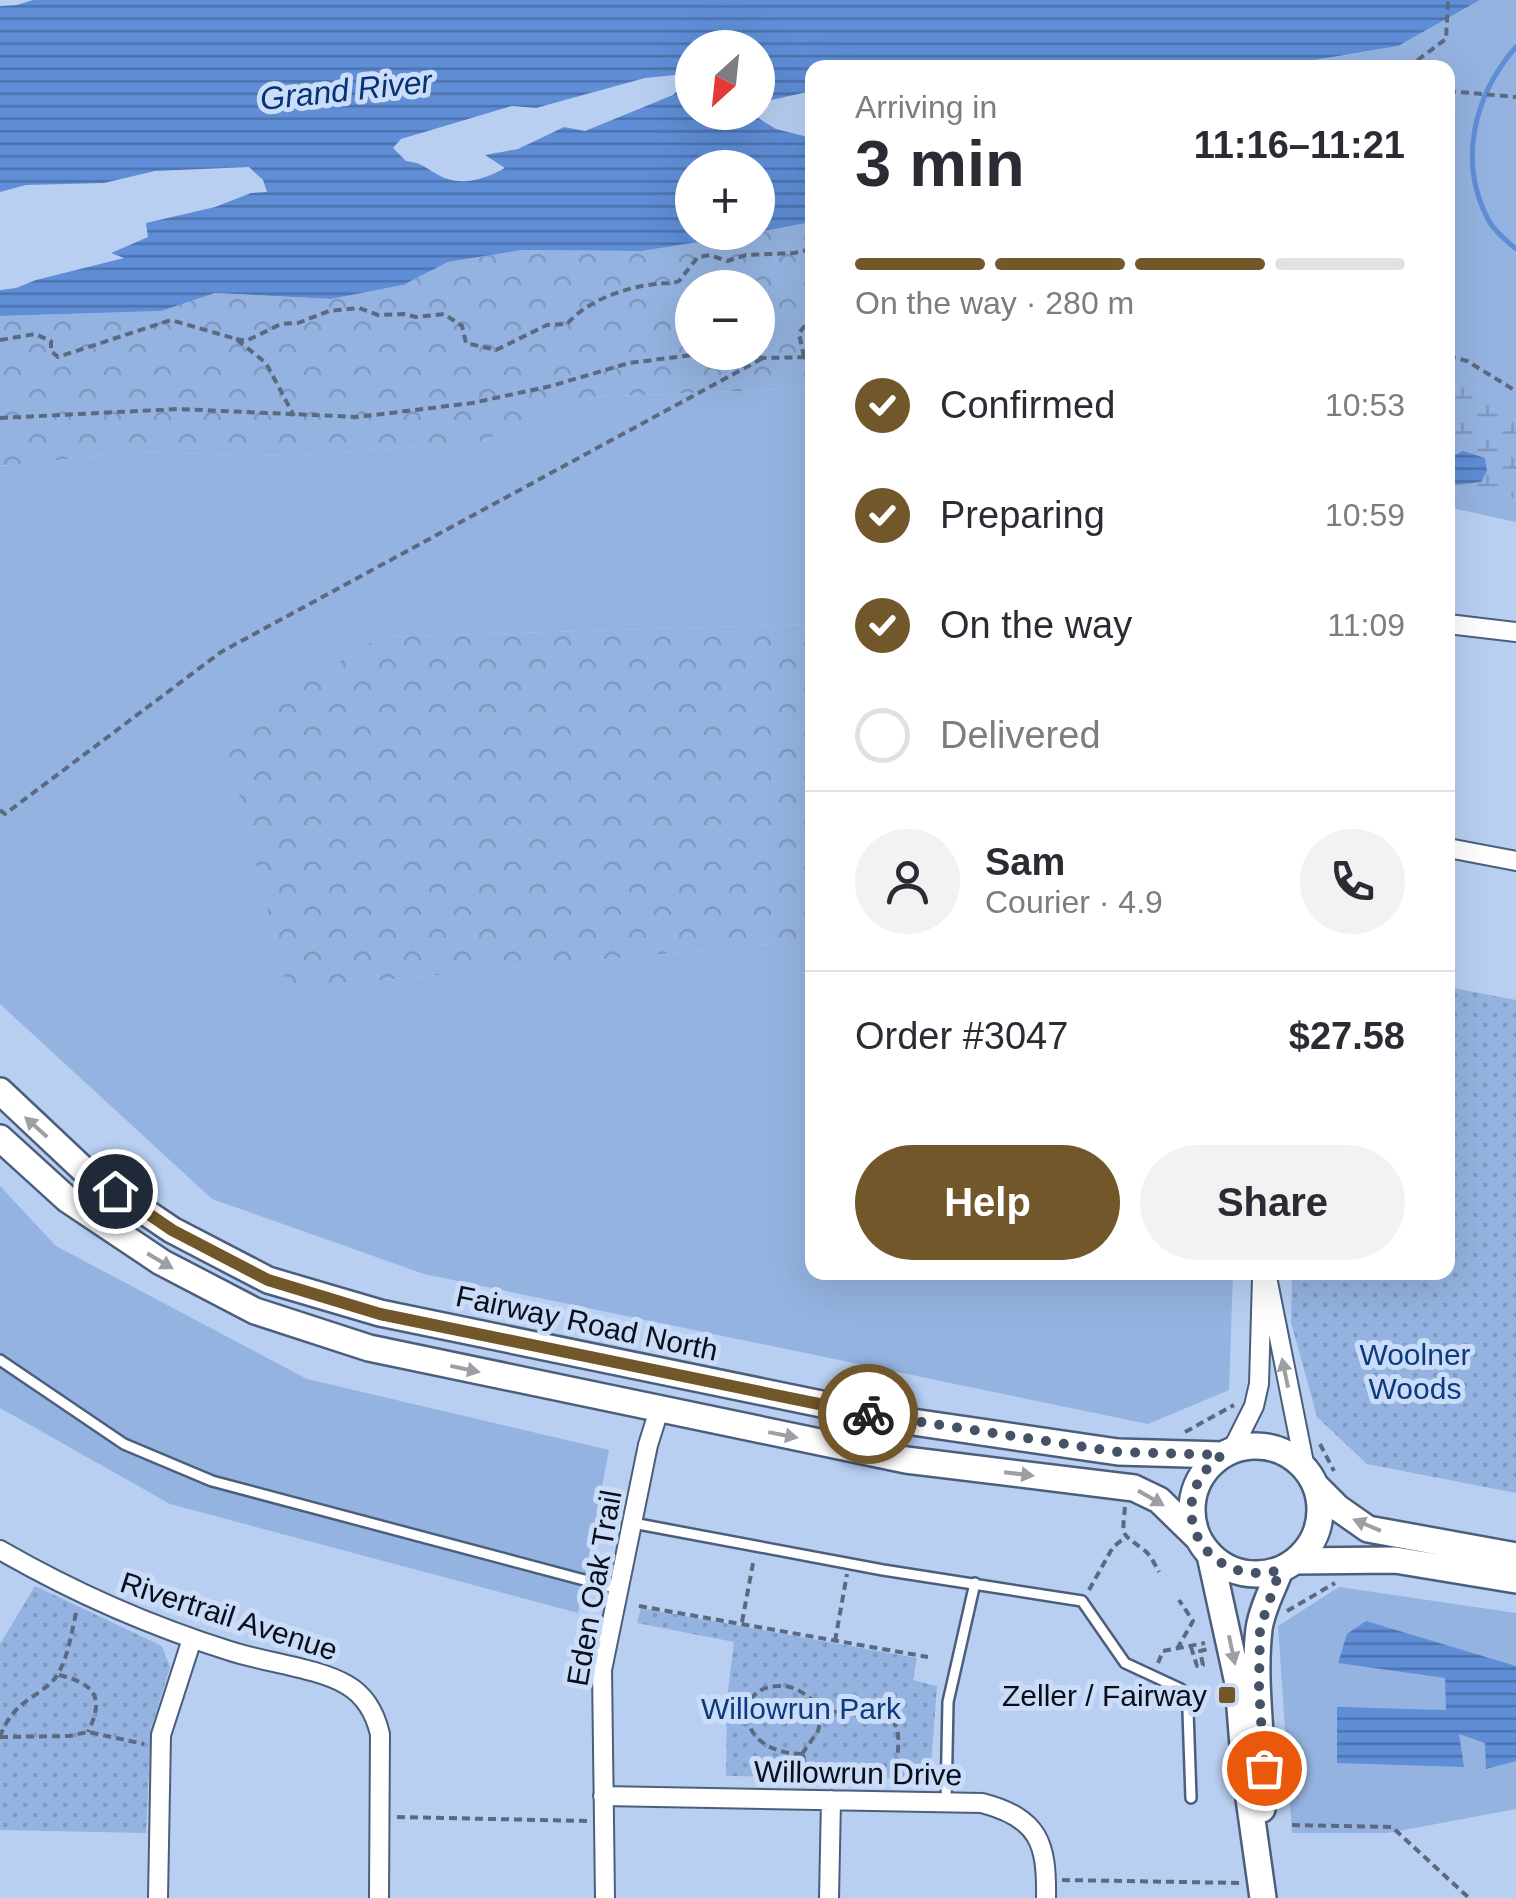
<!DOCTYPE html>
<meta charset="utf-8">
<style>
body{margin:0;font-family:Arial,sans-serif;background:#f2f2f3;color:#2b2b33;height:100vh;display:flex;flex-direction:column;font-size:38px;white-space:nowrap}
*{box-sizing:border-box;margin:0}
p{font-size:32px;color:#7c7c81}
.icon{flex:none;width:55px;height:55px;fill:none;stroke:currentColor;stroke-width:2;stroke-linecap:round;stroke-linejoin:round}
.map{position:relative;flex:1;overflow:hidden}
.details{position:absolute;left:805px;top:60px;width:650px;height:1220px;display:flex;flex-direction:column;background:#fff;border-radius:20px;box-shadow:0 10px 40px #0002}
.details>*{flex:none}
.needle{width:65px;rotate:207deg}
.tools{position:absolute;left:675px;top:30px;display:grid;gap:20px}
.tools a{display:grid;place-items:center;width:100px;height:100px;border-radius:50%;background:#fff;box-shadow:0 10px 40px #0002;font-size:50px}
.pin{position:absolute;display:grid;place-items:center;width:85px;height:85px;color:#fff;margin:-42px;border:5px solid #fff;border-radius:50%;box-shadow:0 2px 10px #0007}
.courier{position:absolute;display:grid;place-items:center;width:100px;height:100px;margin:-50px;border:8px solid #72572a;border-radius:50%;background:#fff;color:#222;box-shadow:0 2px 12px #0007}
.summary em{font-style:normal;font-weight:700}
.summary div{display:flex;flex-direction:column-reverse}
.summary{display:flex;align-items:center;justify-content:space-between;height:170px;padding:0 50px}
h1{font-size:65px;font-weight:700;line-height:75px}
.bar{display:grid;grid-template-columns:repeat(4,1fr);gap:15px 10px;align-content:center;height:120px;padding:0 50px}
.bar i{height:12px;border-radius:8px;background:#e1e1e2}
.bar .active{background:#72572a}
.bar p{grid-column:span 4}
.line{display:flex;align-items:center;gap:25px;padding:0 50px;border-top:2px solid #e1e1e2}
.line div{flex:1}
.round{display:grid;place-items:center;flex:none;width:105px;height:105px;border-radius:52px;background:#f2f2f3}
ol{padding:0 50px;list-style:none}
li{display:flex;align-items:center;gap:30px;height:110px}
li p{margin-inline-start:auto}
li .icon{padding:10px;border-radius:50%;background:#72572a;color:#fff;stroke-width:4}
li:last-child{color:#7c7c81}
li i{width:55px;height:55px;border:5px solid #e1e1e2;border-radius:50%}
.cta{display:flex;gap:20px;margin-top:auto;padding:20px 50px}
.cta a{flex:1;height:115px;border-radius:60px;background:#72572a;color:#fff;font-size:40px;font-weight:700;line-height:115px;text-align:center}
.cta a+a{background:#f2f2f3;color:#2b2b33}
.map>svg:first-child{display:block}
.grass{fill:#95b3e1}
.forest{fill:url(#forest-crowns);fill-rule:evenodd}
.wetland{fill:url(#wetland-marsh)}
.park{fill:url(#park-dots)}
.water{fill:url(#water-rules);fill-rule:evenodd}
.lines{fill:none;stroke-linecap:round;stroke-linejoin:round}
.stream{stroke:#5f8ed7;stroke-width:5}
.lane-casing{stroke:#4b5f7d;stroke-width:14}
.street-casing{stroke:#4b5f7d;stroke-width:22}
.secondary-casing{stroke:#4b5f7d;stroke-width:30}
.path{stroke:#5c6a81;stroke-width:4;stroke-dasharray:8 5;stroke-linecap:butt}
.lane{stroke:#fff;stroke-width:9}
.street{stroke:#fff;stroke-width:18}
.secondary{stroke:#fff;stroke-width:25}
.oneway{fill:#9c9fa4}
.done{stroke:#465266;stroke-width:10;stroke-dasharray:0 18}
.route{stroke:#72572a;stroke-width:12}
.poi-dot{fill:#72572a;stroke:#cadcf8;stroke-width:4}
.labels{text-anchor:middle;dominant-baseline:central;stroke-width:10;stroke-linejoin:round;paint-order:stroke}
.street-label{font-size:30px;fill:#080f1b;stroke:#cadcf8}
.park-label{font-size:30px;fill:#0e3b7d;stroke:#cadcf8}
.poi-label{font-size:30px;fill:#080f1b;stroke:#cadcf8;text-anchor:end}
.water-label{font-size:32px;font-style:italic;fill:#053374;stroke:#cadcf8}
</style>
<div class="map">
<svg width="1516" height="1898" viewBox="0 0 1516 1898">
<defs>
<pattern id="forest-crowns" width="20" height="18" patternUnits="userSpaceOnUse" patternTransform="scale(2.5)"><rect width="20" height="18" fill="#95b3e1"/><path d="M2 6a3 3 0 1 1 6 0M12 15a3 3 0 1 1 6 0" fill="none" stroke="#7f99c0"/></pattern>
<pattern id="wetland-marsh" width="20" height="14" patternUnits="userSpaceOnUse" patternTransform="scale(2.5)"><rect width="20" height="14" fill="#95b3e1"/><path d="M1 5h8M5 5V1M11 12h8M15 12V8" fill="none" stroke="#7f99c0"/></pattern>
<pattern id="park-dots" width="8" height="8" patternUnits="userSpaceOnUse" patternTransform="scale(2.5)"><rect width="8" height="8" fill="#95b3e1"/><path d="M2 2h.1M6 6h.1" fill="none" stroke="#7f99c0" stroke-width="1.8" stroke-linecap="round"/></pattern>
<pattern id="water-rules" width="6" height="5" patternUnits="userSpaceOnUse" patternTransform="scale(2.5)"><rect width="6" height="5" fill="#5f8ed7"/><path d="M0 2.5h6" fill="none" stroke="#4c72ae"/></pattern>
</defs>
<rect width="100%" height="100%" fill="#b8cff2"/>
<path class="grass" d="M1480 0H1516V413L1492 395 1462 380 1448 390V68H1274L1398 46Z
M812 388V624L381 637 287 989 812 940V1272L1233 1273 1229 1390 1148 1424 424 1274 212 1199 0 1004V466L134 452 290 456 482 441 595 397Z
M1497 491 1516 499V522L1448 507V494Z
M0 1186 56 1246 307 1379 609 1450 578 1613 170 1504 0 1408Z
M1339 1587 1516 1613V1809L1388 1833H1292L1278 1626Z"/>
<path class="forest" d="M812 222V388L595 397 482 441 290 456 134 452 0 466V316L160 311 215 293 331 299 403 285 448 262 522 250 642 251ZM692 288H758V352H692Z
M812 624V940L287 989 224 733 380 637Z"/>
<path class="wetland" d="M1462 380 1492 395 1516 413V499L1497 491 1448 494V480L1457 485 1463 451 1448 458V440L1453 437 1448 430V390Z"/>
<path class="park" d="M1448 987 1516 1000V1493L1367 1464 1317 1417 1291 1322 1292 1273 1448 1272Z
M35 1586 162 1646 170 1667 151 1729 146 1833 0 1830V1644Z
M641 1608 917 1658 913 1680 937 1686 930 1779 726 1776 727 1698 734 1642 637 1623Z"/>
<path class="water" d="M33 0H1480L1398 46 1274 67 812 68V91L758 103V48H692V112L750 113 776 129 812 138V222L758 232V168H692V232L753 233 642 251 522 250 448 262 403 285 331 299 215 293 161 311 0 316V290L16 288 36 280 124 258 111 253 148 237 146 223 215 207 251 193 267 192 263 180 249 167 155 171 104 183 26 185 0 192V6L17 5ZM676 75 687 81 673 95 585 131 564 127 518 149 485 155 505 168C483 180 458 188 435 173 423 166 421 163 406 161L393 148 401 139 512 106 536 108 645 78Z
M1463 451 1485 458 1487 471 1481 482 1457 485 1448 480V458Z
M1366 1621 1516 1666V1761L1486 1769 1485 1743 1459 1734 1464 1767 1337 1763V1707L1446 1710 1445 1678 1338 1663 1347 1634Z"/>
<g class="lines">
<path class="stream" d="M1516 47C1474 95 1457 162 1489 221 1495 232 1507 241 1516 249"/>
<defs>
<path id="lane" d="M0 1360 124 1444 212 1481 618 1589
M633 1523 883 1570 1082 1601 1125 1663 1181 1689 1188 1711 1191 1798
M946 1802 948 1702 975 1583"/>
<path id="street" d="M1448 624 1516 632
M1448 848 1516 861
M1266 1272 1305 1468
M1232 1450 1254 1406 1259 1384 1262 1278
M0 1550C73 1592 150 1626 230 1651 263 1662 319 1668 347 1685 366 1696 375 1713 380 1734L379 1898
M603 1796 982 1803C1039 1818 1047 1843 1046 1898
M158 1898 161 1735 192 1639
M605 1898 602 1670 648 1445 659 1410
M829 1898 831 1800"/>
<path id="secondary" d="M0 1091 86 1172 172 1230 268 1280 380 1313 899 1420 1118 1452 1222 1455
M0 1138 67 1199 161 1262 255 1311 369 1348 906 1460 1134 1488 1159 1500 1198 1538
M1192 1510a64 64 0 1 1 128 0a64 64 0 1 1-128 0Z
M1316 1486 1338 1508 1368 1529 1516 1556
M1210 1555 1238 1683 1245 1770 1263 1898
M1296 1561 1395 1560 1516 1580
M1262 1809C1265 1749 1252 1688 1259 1629 1262 1608 1273 1589 1280 1570"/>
</defs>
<use href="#lane" class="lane-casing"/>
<use href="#street" class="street-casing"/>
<use href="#secondary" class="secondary-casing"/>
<path class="path" d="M1407 68 1446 39 1448 1
M1448 91 1516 97
M236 339 246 341 281 324 298 323 329 311 359 308 378 315 404 314 416 317 444 314 462 326 466 343 496 350 547 325 567 324C588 300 624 288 655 284 664 282 670 285 679 281L698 257 710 255 727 261 746 255 794 253 812 249
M0 340 35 334 51 341V351L58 357 171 320 236 339 266 363 294 416
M733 352 763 358 812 357
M1448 356 1467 361 1516 391
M804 357 799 333 812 317
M0 418 178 409 358 417 472 403 551 386 629 363 716 352
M0 810 5 814 221 652 763 358
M1185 1432 1234 1405
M1320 1444 1334 1471
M1125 1507C1122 1539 1121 1532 1144 1550 1150 1554 1155 1565 1159 1572
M1089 1590 1113 1547 1126 1537
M639 1606 928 1657
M1287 1611 1335 1583
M742 1622 754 1558
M835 1641 847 1574
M1191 1647 1197 1666 1203 1665 1200 1651 1209 1649
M1177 1649 1193 1621 1179 1600
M1158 1663 1163 1651 1205 1643
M59 1675C95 1684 105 1697 88 1732
M0 1737C14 1696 46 1697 59 1672 69 1654 72 1629 77 1609
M0 1737 69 1736 88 1732 144 1744
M802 1754C736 1753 731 1688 777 1686 807 1684 814 1711 838 1712 850 1713 863 1706 876 1710 911 1719 895 1760 893 1783
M802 1754 818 1731 823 1709
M803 1755 809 1785
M397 1817 588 1821
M1292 1825 1392 1827 1469 1898
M1062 1880 1242 1883"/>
<use href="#lane" class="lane"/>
<use href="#street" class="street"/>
<use href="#secondary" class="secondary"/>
</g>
<defs><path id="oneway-solid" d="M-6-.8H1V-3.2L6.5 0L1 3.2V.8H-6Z" transform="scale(2.5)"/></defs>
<g class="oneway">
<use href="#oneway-solid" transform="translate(36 1127) rotate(-138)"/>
<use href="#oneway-solid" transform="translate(160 1261) rotate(31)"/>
<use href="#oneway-solid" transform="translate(465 1369) rotate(12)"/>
<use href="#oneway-solid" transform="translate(1285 1373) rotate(-102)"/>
<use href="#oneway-solid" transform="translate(783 1435) rotate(11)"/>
<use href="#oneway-solid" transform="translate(1019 1474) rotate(7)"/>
<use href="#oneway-solid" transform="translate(1151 1498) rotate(30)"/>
<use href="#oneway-solid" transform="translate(1367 1525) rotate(-157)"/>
<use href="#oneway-solid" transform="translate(1232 1650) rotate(78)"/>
</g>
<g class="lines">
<path class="done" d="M868 1414 1118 1452 1222 1455C1157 1503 1204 1590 1280 1570L1260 1628 1259 1688 1264 1768"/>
<path class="route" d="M115 1191 172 1230 268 1280 380 1314 868 1414"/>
</g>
<rect class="poi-dot" x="1217" y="1685" width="20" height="20" rx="5"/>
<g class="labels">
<g class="street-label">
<text transform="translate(587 1323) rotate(12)">Fairway Road North</text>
<text transform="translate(594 1588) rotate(-80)">Eden Oak Trail</text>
<text transform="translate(229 1616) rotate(18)">Rivertrail Avenue</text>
<text transform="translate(858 1773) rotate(1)">Willowrun Drive</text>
</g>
<g class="park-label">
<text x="1415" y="1354">Woolner<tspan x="1415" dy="34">Woods</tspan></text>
<text x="801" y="1708">Willowrun Park</text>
</g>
<g class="poi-label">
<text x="1207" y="1695">Zeller / Fairway</text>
</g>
<g class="water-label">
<text transform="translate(346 90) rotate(-6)">Grand River</text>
</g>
</g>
</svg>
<div class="tools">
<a><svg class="needle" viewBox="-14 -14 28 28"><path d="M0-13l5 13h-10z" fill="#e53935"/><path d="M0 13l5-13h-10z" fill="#7c7c81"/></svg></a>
<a>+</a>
<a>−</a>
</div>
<div class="pin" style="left:1264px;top:1768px;background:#ea580c"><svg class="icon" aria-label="bag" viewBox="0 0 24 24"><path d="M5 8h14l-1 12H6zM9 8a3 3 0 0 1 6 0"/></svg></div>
<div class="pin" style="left:115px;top:1191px;background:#1f2937"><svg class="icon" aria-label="home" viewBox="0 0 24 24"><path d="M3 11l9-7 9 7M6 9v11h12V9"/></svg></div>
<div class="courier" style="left:868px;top:1414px"><svg class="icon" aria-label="bike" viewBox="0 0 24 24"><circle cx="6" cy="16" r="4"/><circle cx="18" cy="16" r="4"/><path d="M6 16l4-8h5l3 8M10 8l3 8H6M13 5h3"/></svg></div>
<section class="details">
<div class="summary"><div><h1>3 min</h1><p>Arriving in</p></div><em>11:16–11:21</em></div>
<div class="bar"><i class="active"></i><i class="active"></i><i class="active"></i><i></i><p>On the way · 280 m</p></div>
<ol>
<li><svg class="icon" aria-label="check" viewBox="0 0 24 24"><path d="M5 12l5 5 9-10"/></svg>Confirmed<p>10:53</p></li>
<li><svg class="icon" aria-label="check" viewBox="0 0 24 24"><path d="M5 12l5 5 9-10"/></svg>Preparing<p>10:59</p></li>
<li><svg class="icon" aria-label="check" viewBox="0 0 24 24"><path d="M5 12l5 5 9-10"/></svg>On the way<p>11:09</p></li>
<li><i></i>Delivered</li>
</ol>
<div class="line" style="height:180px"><a class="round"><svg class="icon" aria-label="person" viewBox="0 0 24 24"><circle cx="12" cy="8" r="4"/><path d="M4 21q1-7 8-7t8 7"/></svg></a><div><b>Sam</b><p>Courier · 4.9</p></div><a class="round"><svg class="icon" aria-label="phone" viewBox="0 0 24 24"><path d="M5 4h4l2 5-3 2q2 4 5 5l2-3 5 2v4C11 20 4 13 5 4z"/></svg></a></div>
<div class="line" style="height:130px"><div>Order #3047</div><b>$27.58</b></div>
<div class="cta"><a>Help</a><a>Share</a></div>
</section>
</div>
